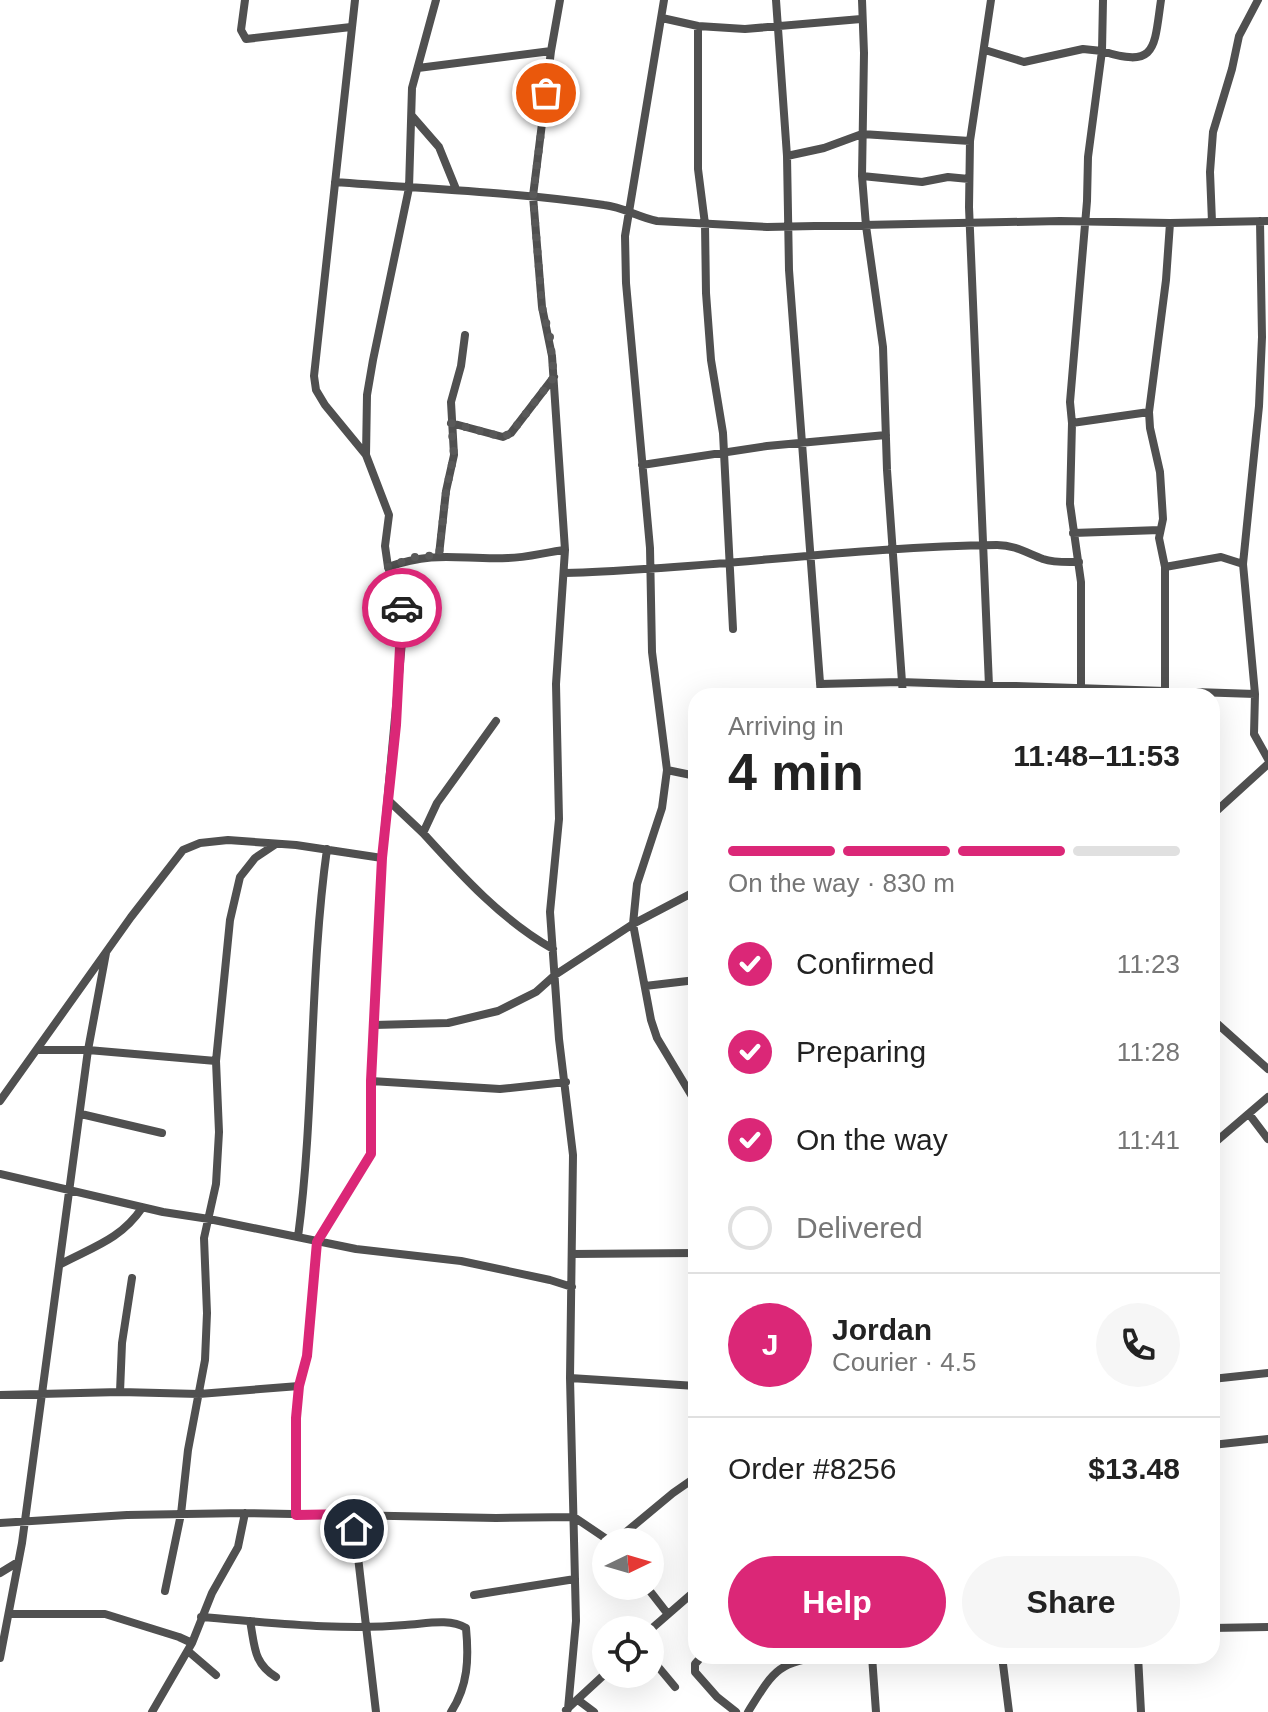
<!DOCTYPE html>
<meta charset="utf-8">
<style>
body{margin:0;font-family:Helvetica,sans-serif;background:#f6f6f6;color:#222;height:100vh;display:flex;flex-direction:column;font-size:30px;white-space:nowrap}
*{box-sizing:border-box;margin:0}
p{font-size:26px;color:#767676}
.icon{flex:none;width:44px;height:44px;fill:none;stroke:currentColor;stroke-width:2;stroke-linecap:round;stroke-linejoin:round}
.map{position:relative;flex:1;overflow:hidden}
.sheet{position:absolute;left:688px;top:688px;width:532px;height:976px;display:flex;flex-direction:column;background:#fff;border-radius:24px;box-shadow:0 8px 32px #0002}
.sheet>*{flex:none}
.needle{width:52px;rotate:85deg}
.buttons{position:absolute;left:592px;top:1528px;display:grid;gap:16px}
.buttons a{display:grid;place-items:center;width:72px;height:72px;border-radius:50%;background:#fff;box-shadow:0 8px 32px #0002;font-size:40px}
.pin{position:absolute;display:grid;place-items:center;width:68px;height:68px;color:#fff;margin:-34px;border:4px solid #fff;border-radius:50%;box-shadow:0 2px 8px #0007}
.courier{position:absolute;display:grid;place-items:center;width:80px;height:80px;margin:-40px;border:6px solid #db2777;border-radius:50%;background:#fff;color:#222;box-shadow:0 2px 10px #0007}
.overview em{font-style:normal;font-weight:700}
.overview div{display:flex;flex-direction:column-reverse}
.overview{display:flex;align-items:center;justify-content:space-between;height:136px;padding:0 40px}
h1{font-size:52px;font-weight:700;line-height:60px}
.bar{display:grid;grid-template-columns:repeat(4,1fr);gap:12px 8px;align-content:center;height:96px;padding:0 40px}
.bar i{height:10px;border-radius:6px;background:#e0e0e0}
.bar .on{background:#db2777}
.bar p{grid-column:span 4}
.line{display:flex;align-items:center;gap:20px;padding:0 40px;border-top:2px solid #e0e0e0}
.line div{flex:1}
.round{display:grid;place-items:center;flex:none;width:84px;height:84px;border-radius:42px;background:#f6f6f6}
ol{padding:0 40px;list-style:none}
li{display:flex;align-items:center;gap:24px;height:88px}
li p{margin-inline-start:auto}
li .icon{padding:8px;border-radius:50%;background:#db2777;color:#fff;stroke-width:4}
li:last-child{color:#767676}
li i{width:44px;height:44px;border:4px solid #e0e0e0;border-radius:50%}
.button{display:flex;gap:16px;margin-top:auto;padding:16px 40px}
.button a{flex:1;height:92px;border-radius:48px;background:#db2777;color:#fff;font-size:32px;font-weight:700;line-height:92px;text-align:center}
.button a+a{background:#f6f6f6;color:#222}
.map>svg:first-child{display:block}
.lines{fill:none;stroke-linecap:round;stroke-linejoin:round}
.minor{stroke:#505050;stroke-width:8}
.done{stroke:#595959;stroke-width:8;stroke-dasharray:0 14.4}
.route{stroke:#db2777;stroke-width:10}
</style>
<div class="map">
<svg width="1268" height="1712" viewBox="0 0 1268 1712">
<rect width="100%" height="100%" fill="#fff"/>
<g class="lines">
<path class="minor" d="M245 0 241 30 246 39 351 27
M560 0 551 51 533 196 542 307 552 356 565 550 556 684 559 819 550 912 559 1039 573 1155 570 1378 576 1621 568 1709
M664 0 625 236 626 283 650 548 652 652 667 770 662 808 637 884 633 924 651 1020 657 1038 696 1103
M776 0 787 156 789 270 821 696
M862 0 864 53 862 176 866 226 883 347 887 470 903 696
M662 18 698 26 745 29 861 19
M698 26V169L705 224 706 293 711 360 723 433 733 629
M985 50 1024 62 1083 49 1102 51 1103 0
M418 68 551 51
M412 116 439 147 456 189
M787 156 824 148 862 134 970 141
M862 176 922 182 948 177 969 179
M335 182C425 189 515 192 604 205 623 207 638 217 657 221L767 227 1060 221 1170 223 1268 221
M1260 221 1262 337 1259 406 1243 564 1255 694 1254 734 1268 759
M1212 222 1210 172 1213 132 1232 69 1239 36 1258 0
M451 423 503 437 511 433 554 377
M1072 423 1149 412
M366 455 367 395 373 360 409 188 412 88 436 0
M642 465 767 446 886 435
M1073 533 1160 530
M439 555 446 491 454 455 451 402 461 366 465 335
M388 567C437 550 460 560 508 558 527 558 546 552 565 550
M1165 567 1221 557 1243 564
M565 573C709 569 852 547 997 545 1015 545 1027 553 1043 559 1055 563 1067 562 1079 562
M820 684 900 682 1255 694
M989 686 969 207 970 141 991 0
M1081 690V582L1070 504 1072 423 1070 402 1087 201 1088 157 1102 51C1157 69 1154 48 1161 0
M1165 692V567L1159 538 1163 519 1160 472 1150 428 1149 412 1166 280 1170 223
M667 770 696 776
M388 800 423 833 437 803 496 721
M1212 815 1268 764
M423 833C462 876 503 921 553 949
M645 986 696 980
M1212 1019 1268 1069
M374 1025 448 1023 498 1011 536 992 555 975 633 924 696 891
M38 1050H88L216 1061
M371 1081 500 1089 566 1082
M0 1101 131 917 183 850 200 843 228 840 296 845 382 858
M81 1114 162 1133
M1249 1114 1268 1139
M1212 1145 1268 1097
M0 1174 163 1212 209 1219 356 1249 461 1261 550 1280 572 1287
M298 1237C315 1108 309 978 327 849
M572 1254 696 1253
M61 1264C93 1247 121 1239 142 1208
M570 1378 696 1386
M1212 1379 1268 1373
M120 1392 122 1343 132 1278
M0 1395 120 1392 199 1394 299 1386
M1212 1445 1268 1439
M353 1514 376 1712
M296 1515V1418L299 1386 307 1356 317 1242 371 1154V1081L382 858 402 642 403 610 388 567 385 546 389 515 366 455 325 405 316 390 314 376 355 0
M0 1523 127 1515 245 1513 496 1518 574 1517 611 1542
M614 1542 673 1493 696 1477
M0 1573 18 1562
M646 1586 667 1613
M165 1591 181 1514 188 1450 205 1360 207 1313 204 1238 216 1184 219 1132 216 1061 230 920 240 877 255 858 276 844
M474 1595 575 1579
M9 1614H105L179 1637 192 1643
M201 1617C267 1622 339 1631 405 1625 425 1624 449 1618 466 1628 469 1659 468 1686 451 1712
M250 1621C255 1646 253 1663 276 1677
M1212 1628 1268 1627
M650 1630 696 1590
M188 1651 216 1675
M702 1656 695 1664V1672L717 1697 736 1712
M872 1656 876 1712
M1002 1656 1009 1712
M1138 1656 1141 1712
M650 1657 675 1687
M0 1658 22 1543 88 1050 106 953
M578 1700 594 1712
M566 1710 606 1673
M152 1712 192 1643 212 1593 238 1547 245 1513
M748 1712C773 1672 777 1661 827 1656"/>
</g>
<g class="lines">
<path class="done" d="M402 608 388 567 415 557 439 555 446 491 454 455 451 423 503 437 511 433 554 377 550 337 542 307 533 196 546 93"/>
<path class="route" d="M354 1529 353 1514 296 1515V1418L299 1386 307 1356 317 1242 371 1154V1081L382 858 396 725 402 608"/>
</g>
</svg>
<div class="buttons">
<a><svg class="needle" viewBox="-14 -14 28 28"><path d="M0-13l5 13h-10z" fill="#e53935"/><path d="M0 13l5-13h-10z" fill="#767676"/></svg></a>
<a><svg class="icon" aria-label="locate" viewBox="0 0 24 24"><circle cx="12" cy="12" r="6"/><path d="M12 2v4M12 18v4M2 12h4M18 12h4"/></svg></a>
</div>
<div class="pin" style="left:546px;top:93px;background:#ea580c"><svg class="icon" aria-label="bag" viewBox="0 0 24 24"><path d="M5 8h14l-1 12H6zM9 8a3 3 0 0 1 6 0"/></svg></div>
<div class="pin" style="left:354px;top:1529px;background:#1f2937"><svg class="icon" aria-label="home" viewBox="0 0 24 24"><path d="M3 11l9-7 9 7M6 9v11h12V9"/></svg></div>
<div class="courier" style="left:402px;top:608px"><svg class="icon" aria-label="car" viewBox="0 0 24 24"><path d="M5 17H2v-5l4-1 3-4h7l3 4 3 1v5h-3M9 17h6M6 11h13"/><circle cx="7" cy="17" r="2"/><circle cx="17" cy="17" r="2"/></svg></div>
<section class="sheet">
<div class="overview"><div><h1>4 min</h1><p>Arriving in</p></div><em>11:48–11:53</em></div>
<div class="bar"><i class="on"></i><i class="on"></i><i class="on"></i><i></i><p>On the way · 830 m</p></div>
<ol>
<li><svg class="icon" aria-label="check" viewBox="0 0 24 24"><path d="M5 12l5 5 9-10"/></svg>Confirmed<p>11:23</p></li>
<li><svg class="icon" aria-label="check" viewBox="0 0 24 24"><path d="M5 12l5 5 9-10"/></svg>Preparing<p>11:28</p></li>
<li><svg class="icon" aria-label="check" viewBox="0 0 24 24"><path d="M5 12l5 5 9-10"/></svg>On the way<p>11:41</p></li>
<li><i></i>Delivered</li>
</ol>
<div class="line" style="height:144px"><b class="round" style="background:#db2777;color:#fff">J</b><div><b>Jordan</b><p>Courier · 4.5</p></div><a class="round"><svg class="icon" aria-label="phone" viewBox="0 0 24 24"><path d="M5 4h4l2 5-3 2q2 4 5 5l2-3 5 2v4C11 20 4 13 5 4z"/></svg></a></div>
<div class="line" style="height:104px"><div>Order #8256</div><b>$13.48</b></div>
<div class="button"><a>Help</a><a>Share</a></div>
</section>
</div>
